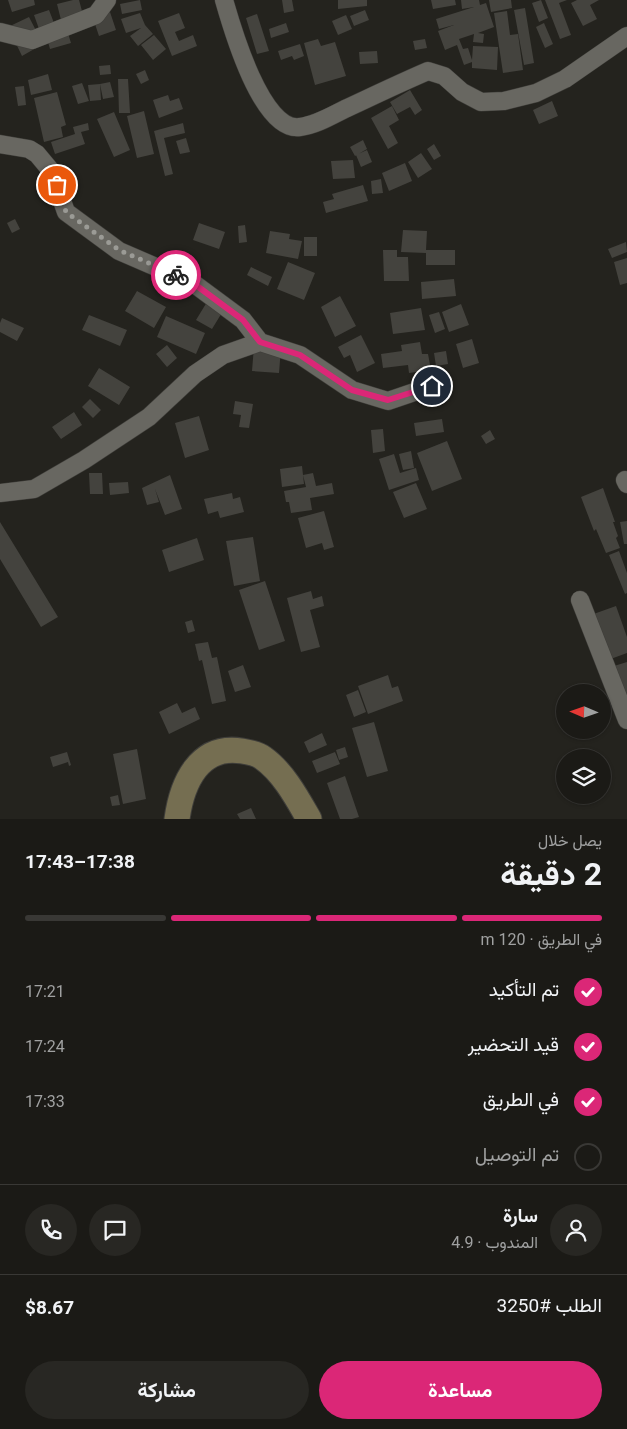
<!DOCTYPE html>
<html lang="ar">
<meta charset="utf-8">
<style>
body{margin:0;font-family:Roboto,Vazirmatn,sans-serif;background:#282723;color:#f1f3f6;direction:rtl;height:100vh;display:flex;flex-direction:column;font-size:19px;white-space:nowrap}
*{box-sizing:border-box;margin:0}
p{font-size:16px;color:#a0a1a1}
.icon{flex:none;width:28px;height:28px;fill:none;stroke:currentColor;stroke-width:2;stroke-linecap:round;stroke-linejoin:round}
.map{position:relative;height:819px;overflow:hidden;direction:ltr}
.details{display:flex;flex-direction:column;background:#1b1a16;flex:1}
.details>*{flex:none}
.needle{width:32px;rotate:272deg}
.buttons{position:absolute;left:556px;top:684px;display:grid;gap:10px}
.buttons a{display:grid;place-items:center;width:55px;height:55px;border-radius:50%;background:#1b1a16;box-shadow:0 1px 4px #0004,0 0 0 1px #393835;font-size:25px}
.pin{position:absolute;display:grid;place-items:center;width:42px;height:42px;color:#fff;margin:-21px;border:2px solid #fff;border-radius:50%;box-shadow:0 1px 5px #0007}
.courier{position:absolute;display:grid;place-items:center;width:50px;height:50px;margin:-25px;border:4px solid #db2777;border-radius:50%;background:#fff;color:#222;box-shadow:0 1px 6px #0007}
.summary em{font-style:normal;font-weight:700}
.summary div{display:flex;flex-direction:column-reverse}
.summary{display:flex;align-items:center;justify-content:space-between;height:85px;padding:0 25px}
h1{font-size:32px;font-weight:700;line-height:38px}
.bar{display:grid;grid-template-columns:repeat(4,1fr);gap:8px 5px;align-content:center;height:60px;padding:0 25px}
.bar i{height:6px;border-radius:4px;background:#393835}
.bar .current{background:#db2777}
.bar p{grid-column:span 4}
.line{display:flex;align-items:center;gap:12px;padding:0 25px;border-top:1px solid #393835}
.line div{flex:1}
.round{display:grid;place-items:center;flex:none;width:52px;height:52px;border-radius:26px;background:#282723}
ol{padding:0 25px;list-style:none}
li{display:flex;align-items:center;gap:15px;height:55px}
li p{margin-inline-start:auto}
li .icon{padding:5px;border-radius:50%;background:#db2777;color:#fff;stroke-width:4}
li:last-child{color:#a0a1a1}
li i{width:28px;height:28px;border:2px solid #393835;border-radius:50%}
.action{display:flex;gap:10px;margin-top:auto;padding:10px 25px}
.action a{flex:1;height:58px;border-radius:30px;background:#db2777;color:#fff;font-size:20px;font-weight:700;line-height:58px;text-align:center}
.action a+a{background:#282723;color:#f1f3f6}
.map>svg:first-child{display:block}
.building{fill:#44433e}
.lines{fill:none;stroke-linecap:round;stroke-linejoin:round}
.street-casing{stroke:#3f3e3a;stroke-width:19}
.secondary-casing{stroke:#3f3e3a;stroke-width:27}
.street{stroke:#686761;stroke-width:18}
.secondary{stroke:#756e51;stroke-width:25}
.done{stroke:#9b9b96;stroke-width:5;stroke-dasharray:0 9}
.route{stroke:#db2777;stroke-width:6}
</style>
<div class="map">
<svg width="627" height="819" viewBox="0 0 627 819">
<rect width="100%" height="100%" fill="#24231e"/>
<path class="building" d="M8 0H34L35 5 12 12Z
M73 0H79L85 22 63 28 57 4Z
M140 0 142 10 122 14 120 4Z
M282 0H292L294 11 284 13Z
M338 0H367V6L338 9Z
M431 0H455L456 5 433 9Z
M461 0H479L480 5 486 3 494 27 478 33 484 34 483 43 473 42 474 34 459 39 463 49 468 48 472 60 473 46 498 47 497 70 472 68V62L464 65 457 45 445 50 438 31 454 25 439 29 436 19 474 7 462 9Z
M489 0H511L512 8 491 12Z
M541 0 548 18 539 22 532 3Z
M545 0H567L559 3 571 35 560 39Z
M577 0H599L590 5 597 19 583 26 571 3Z
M525 8 534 63 524 65 514 10Z
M49 10 54 23 39 29 34 15Z
M365 10 369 20 354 26 350 16Z
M507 11 510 35 518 34 523 70 503 73 494 13Z
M110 12 116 30 99 36 93 18Z
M140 13 145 25 153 34 138 46 130 36 141 28 126 33 121 19Z
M179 13 185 28 175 32 179 41 193 35 197 46 172 56 158 21Z
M257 14 269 51 257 54 246 18Z
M346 15 352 29 338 35 332 21Z
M29 17 43 44 22 56 8 27Z
M286 23 289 32 271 38 269 29Z
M544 23 553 44 545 48 536 27Z
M67 30 71 43 50 49 45 31Z
M154 35 166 49 153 60 141 45Z
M318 39 321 46 335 42 346 76 315 85 304 43Z
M425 39 427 48 415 50 413 41Z
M300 44 304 56 294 60 292 56 281 60 278 51Z
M377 51 378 63 360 64 359 52Z
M110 65 111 74 100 75 99 66Z
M145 70 149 80 141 84 136 74Z
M48 74 52 90 31 95 28 80Z
M118 79H128L130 113H119Z
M110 82 114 97 103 99 100 84Z
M82 83 89 101 78 104 72 86Z
M100 84 101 100 90 101 88 85Z
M24 86 26 105 18 106 15 87Z
M410 90 422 110 415 115 410 107 397 114 390 102Z
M57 92 66 125 61 127 63 137 44 142 34 98Z
M168 95 170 101 179 98 183 109 159 118 153 100Z
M552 101 558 116 539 124 533 110Z
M392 106 399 120 389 126 398 143 388 149 371 118Z
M144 111 154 154 137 158 127 116Z
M114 112 130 150 114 157 97 119Z
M88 123 89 130 81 132 85 144 55 154 51 142 75 134 73 127Z
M183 123 185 133 164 138 173 174 165 176 154 131Z
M186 138 190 152 180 154 176 141Z
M363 140 367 149 355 156 350 147Z
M434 144 441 156 434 160 427 149Z
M367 150 372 162 361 167 356 155Z
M421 153 432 169 418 178 408 162Z
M353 160 355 178 333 179 331 161Z
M405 163 412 181 389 191 382 173Z
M381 179 383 193 372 194 371 181Z
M363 185 368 201 326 213 323 202 334 199 332 194Z
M15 219 20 229 12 233 7 223Z
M199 223 225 232 219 249 193 240Z
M245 225 247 242 239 243 238 226Z
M403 230 427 231 426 250H455V265H426V253L401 252Z
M270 231 290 234 289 239 302 241 298 259 266 253Z
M304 237H317V256H304Z
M626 242 627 252 612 258 608 249Z
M383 250H397V257H408L409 281H384Z
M627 258V283L620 285 614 262Z
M288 262 315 273 304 300 277 289Z
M251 267 272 277 268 286 247 275Z
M454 279 456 296 422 299 421 282Z
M137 291 166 307 154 328 125 311Z
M340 296 356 326 335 337 321 307Z
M207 302 223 311 212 329 196 320Z
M461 304 469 325 449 332 442 312Z
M421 308 425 330 393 334 390 313Z
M439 312 445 329 435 333 429 315Z
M89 315 127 330 120 346 82 330Z
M166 316 205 333 196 354 157 337Z
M2 318 24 328 17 341 0 332V323Z
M361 335 375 363 357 372 350 355 344 358 338 347Z
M472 339 479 363 463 368 456 344Z
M420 342 422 354H428L431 370 409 373 408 365 383 368 381 354 402 351 401 345Z
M167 345 177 358 167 367 156 354Z
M254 346 281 348 279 373 252 371Z
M446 351 448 364 436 366 434 353Z
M99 368 130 387 119 405 88 386Z
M90 399 101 410 93 418 82 407Z
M235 401 253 404 249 428 239 427 241 415 233 414Z
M74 412 82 425 61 439 52 427Z
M199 416 209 450 185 458 175 423Z
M442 419 444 432 416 436 414 423Z
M383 429 385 451 373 453 371 430Z
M490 430 495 439 486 444 481 436Z
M447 441 462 479 432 491 417 453Z
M411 451 414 468 403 470 399 454Z
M394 454 400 473 416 468 419 480 389 490 379 459Z
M302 466 304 484 282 487 280 469Z
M89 473H102L103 494H90Z
M313 473 316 486 332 483 334 494 310 498 312 510 291 513 289 502H286L284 491 306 487 303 475Z
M170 475 182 509 165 515 155 489 159 502 147 505 142 488Z
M128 482 129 493 110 495 109 483Z
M416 483 427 509 404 518 393 492Z
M603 488 615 522H613L618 536 616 538 620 548 606 553 596 529 594 531 581 497Z
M232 493 233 499 240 497 244 512 220 518 218 511 208 514 204 499Z
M324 511 334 547 324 550 322 543 306 548 298 518Z
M627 521V544H624L620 522Z
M0 522 58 617 41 627 0 559Z
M253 537 260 581 234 586 226 541Z
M197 538 204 560 169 572 162 550Z
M619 551 627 573V593L625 594 609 555Z
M265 581 285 641 259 650 239 590Z
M311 591 313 599 322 596 324 606 310 610 320 647 301 652 287 598Z
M616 606 627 637V653L597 664 588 616Z
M192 620 195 631 188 633 185 622Z
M208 642 212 658 217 657 226 701 212 704 202 660 199 661 195 644Z
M627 662V704L601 670Z
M243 665 251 687 235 692 228 671Z
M388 675 392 688 398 686 403 701 368 714 358 686Z
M358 690 366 712 354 717 346 695Z
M177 703 182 713 195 707 200 719 169 734 159 712Z
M374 722 388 771 367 777 352 728Z
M322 733 327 745 309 753 304 742Z
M345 747 348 757 339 760 336 750Z
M137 749 146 799 123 804 113 754Z
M67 752 71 765 69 766 68 762 53 767 50 757Z
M335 752 340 764 317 773 312 761Z
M345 776 359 817 352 819H340L327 783Z
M118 795 120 805 112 806 110 797Z
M251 808 256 819H240L237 814Z"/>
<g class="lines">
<defs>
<path id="street" d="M224 0C232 28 262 133 300 127 316 125 331 116 345 109 373 96 400 83 428 71L444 76 462 92 481 102 504 101 536 93 565 79 627 36
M0 32 32 40 96 15 107 0
M0 144 29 149 37 154 52 172 66 212 119 251 193 283 243 320 260 342 300 355 352 390 388 401 432 386
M625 480 627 484
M0 493 34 489 84 460 149 417 195 374 223 355 260 342
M580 600 627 720"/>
<path id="secondary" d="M177 819C182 783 199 744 242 751 248 752 258 754 263 758 283 772 297 798 309 819"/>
</defs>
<use href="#street" class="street-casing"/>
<use href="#secondary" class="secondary-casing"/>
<use href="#street" class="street"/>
<use href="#secondary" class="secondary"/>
</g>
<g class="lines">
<path class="done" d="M57 185 66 212 119 250 176 275"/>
<path class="route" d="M176 275 193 283 243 320 260 342 300 355 352 390 388 400 432 386"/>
</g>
</svg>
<div class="buttons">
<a><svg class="needle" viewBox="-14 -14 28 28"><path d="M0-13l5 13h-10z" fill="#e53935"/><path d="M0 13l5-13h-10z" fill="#a0a1a1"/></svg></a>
<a><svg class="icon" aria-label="layers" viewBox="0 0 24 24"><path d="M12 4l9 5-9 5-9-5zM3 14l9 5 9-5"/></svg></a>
</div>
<div class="pin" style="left:57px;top:185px;background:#ea580c"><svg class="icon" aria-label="bag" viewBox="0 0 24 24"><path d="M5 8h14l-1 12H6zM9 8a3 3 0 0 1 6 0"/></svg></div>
<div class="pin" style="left:432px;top:386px;background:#1f2937"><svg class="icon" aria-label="home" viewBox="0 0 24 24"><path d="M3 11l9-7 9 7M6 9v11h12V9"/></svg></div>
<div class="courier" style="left:176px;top:275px"><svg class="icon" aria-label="bike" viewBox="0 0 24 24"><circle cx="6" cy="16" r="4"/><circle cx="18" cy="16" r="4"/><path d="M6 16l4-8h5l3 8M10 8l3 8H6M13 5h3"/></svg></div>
</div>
<section class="details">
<div class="summary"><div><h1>2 دقيقة</h1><p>يصل خلال</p></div><em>17:38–17:43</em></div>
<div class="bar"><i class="current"></i><i class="current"></i><i class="current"></i><i></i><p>في الطريق · 120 m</p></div>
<ol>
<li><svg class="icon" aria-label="check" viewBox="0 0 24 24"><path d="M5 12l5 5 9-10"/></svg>تم التأكيد<p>17:21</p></li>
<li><svg class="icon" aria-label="check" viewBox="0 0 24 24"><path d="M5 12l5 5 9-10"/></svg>قيد التحضير<p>17:24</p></li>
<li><svg class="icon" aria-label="check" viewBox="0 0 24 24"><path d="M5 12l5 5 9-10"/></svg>في الطريق<p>17:33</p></li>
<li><i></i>تم التوصيل</li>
</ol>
<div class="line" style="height:90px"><a class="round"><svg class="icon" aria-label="person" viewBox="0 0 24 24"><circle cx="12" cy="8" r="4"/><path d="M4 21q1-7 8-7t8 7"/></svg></a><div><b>سارة</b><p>المندوب · 4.9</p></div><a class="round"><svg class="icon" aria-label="chat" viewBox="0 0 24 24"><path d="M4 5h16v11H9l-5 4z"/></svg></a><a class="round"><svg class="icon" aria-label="phone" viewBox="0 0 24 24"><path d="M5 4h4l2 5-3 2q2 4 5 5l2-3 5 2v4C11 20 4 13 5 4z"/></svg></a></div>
<div class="line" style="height:65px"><div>الطلب #3250</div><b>$8.67</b></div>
<div class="action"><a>مساعدة</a><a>مشاركة</a></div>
</section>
